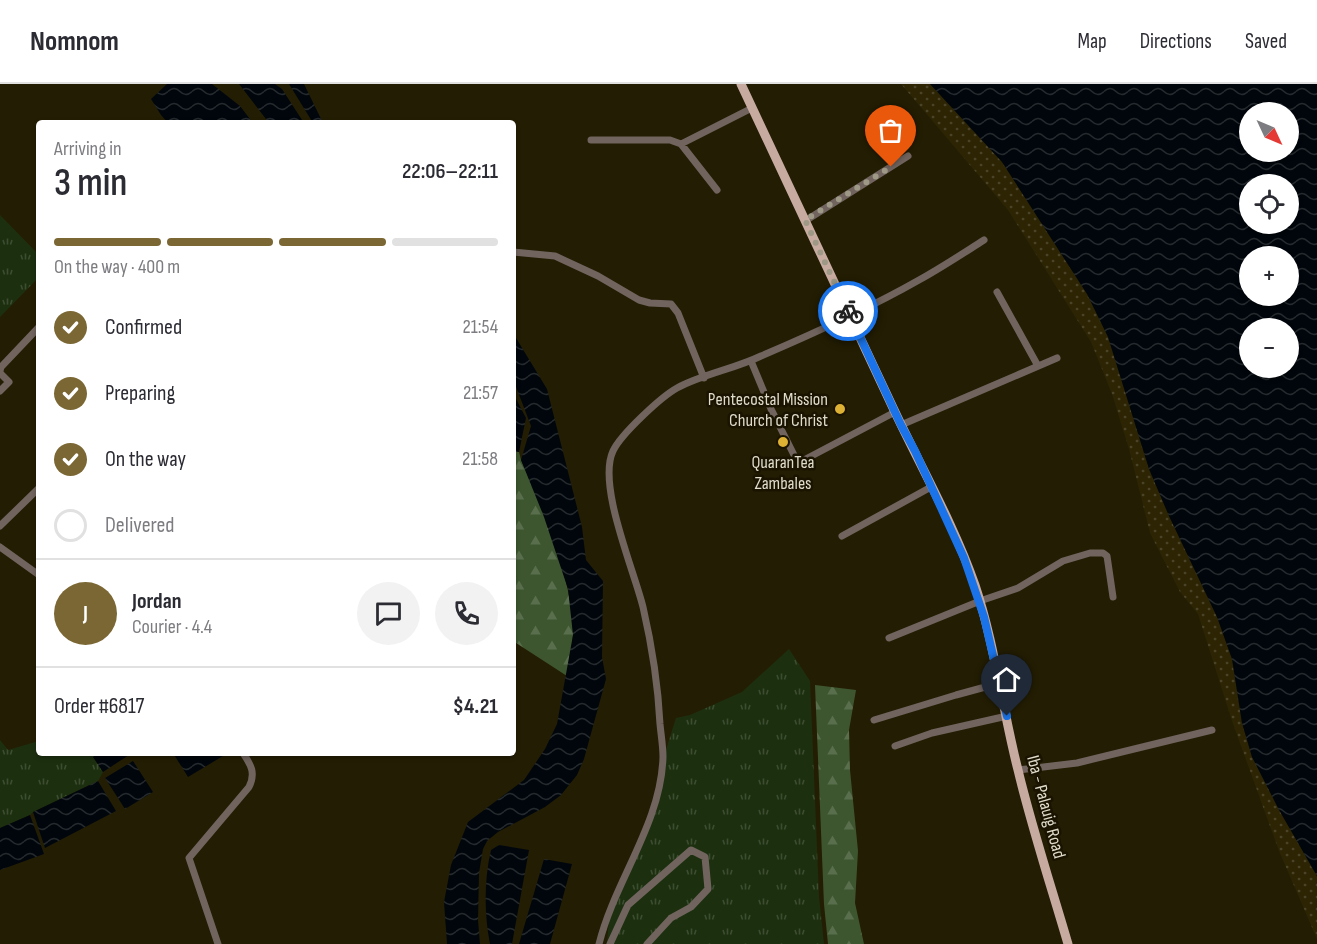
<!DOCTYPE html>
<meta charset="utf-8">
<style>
body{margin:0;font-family:"Sofia Sans Condensed",sans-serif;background:#f2f2f3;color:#2b2b33;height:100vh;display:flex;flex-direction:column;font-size:22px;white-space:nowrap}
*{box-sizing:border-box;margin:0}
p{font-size:20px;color:#7c7c81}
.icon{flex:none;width:33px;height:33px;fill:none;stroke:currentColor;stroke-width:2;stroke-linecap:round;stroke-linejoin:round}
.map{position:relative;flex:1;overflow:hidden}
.sheet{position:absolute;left:36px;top:36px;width:480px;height:636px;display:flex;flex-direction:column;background:#fff;border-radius:6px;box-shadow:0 2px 4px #0004}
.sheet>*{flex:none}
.needle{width:39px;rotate:134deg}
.tools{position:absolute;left:1239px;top:18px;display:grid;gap:12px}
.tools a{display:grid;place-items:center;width:60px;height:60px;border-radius:50%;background:#fff;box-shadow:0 2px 4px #0004;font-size:30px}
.pin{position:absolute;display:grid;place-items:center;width:51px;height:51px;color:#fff;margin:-62px -26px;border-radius:50% 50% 50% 0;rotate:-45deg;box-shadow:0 0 6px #0007}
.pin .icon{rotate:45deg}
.courier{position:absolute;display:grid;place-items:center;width:60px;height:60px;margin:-30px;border:4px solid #1a73e8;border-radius:50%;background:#fff;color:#222;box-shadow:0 2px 8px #0007}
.summary em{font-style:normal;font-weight:600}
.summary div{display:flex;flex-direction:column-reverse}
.summary{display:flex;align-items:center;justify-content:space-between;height:102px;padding:0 18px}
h1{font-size:39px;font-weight:600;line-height:45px}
.bar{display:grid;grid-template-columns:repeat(4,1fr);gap:9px 6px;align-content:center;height:72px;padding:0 18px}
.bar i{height:8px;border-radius:4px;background:#e1e1e2}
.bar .on{background:#7b6733}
.bar p{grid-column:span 4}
.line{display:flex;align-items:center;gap:15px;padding:0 18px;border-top:2px solid #e1e1e2}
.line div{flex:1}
.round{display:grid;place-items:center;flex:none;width:63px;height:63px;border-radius:32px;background:#f2f2f3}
ol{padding:0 18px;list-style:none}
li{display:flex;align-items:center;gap:18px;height:66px}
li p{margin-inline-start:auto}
li .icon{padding:6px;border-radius:50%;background:#7b6733;color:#fff;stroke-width:4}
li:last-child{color:#7c7c81}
li i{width:33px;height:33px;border:3px solid #e1e1e2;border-radius:50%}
header{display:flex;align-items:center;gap:36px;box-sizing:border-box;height:84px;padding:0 30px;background:#fff;border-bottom:2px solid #e1e1e2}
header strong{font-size:28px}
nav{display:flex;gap:33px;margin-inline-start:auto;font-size:21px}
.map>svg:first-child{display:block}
.grass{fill:url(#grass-tufts)}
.forest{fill:url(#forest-firs)}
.sand{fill:url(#sand-dots)}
.water{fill:url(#water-waves);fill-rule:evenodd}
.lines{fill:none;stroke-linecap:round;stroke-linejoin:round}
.minor{stroke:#71645e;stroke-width:7}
.major{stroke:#c7aba0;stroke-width:9}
.done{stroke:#9d9986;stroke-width:6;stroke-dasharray:0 10.8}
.route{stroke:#1a73e8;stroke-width:8}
.poi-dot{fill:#ddb133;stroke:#1a1300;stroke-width:2}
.labels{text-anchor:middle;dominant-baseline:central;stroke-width:5;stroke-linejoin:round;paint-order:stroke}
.poi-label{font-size:18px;fill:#dfdccc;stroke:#1a1300;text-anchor:end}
.street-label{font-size:18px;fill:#dfdccc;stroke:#1a1300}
</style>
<header>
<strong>Nomnom</strong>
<nav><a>Map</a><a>Directions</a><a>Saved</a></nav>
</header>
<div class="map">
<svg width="1317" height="860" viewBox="0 0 1317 860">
<defs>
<pattern id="grass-tufts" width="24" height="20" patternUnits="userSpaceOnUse" patternTransform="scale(1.5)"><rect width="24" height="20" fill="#1c300f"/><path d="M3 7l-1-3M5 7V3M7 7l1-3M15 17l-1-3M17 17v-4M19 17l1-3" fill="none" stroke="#3d4d31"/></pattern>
<pattern id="forest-firs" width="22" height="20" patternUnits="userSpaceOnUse" patternTransform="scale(1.5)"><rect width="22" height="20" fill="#3d562f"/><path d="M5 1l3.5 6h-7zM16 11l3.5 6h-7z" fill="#596e4c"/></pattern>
<pattern id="sand-dots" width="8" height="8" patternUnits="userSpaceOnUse" patternTransform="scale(1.5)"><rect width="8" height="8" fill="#2c2403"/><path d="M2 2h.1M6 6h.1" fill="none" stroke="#4a4327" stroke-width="1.8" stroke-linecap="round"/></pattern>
<pattern id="water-waves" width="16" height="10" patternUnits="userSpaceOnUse" patternTransform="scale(1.5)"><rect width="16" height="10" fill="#00060c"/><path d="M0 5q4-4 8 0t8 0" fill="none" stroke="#252a2e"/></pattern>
</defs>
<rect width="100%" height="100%" fill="#231d03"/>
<path class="grass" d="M0 131 38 170 39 193 0 233Z
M789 565 810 597 819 813 824 860H607L609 835 643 753 657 726 664 672 676 634 690 631 742 608Z
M0 656 8 666 39 657V669H98L93 673 103 688 98 697 33 728 30 731 0 744Z"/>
<path class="forest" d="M513 368H519L521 376C543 424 574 499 573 551 572 565 569 579 567 592L513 557Z
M815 601 856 606 849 646 850 686 858 767 855 819 864 860H828L824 820Z"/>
<path class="sand" d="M901 0H930L1002 78 1087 210 1108 253 1149 385 1169 432 1217 533 1232 575 1242 639 1252 673 1317 793V855L1279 767 1232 637 1198 530 1180 508 1150 449 1129 365 1112 310 1091 258 1008 126Z"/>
<path class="water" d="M167 0H212L240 22 253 39H168L161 31 151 15Z
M239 0H275L282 5 304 39H269Z
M289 0H304L323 39H313Z
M930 0H1317V792L1279 726 1252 673 1242 639 1232 575 1217 533 1169 432 1149 385 1108 253 1087 210 1002 78ZM1250 28H1288V68H1250ZM1250 100H1288V140H1250ZM1250 172H1288V212H1250ZM1250 244H1288V284H1250Z
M513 249 547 305 582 443 586 476 603 497 602 573 606 595 584 675 577 691 561 711 545 723 498 748 487 757 483 765 479 789 478 836 480 860H447L444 818 451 781 468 738 524 696 545 665 557 640 573 551 568 505 544 433 521 376 531 342 513 295Z
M513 309 526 334 519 368H513Z
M98 669H132L103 688 93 673Z
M173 669H228L188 693Z
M133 677 153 708 125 725 105 694Z
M98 697 116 727 45 764 33 728Z
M30 731 44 770 0 786V744Z
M499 761 529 766 512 860H490C484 830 484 796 491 766Z
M544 775 572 780 550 860H519Z"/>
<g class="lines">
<path class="minor" d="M591 56H670L681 60 752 24
M681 60 717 106
M805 137 908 72
M513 168 555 172 598 192 639 216 650 219 671 220 678 229 704 294
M997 208 1038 282
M751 277 771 325 797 377H802L895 328
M0 287 1 283 39 243
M0 289 9 298 0 307
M901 341 1057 274
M0 442 39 404
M842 452 931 403
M0 463 39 491
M889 554 980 517 1018 504 1063 477 1090 469H1103L1107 472 1113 513
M874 636 956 611 1000 599
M895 662 932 649 1007 632
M1018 686 1077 679 1212 646
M218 860 189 774 249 703C256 689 251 681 243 669
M599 860C615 796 661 740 663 673 663 662 661 651 660 640 658 600 652 562 643 523 634 486 597 401 613 367 621 350 661 313 677 304 703 290 734 285 761 272 815 249 868 225 919 196 941 184 962 170 984 156
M610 860 628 821 691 766 705 773 708 805 691 823 671 834 647 860"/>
<path class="major" d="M741 0C793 109 843 219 895 328 922 385 954 441 975 501 995 561 1002 624 1018 686 1032 744 1051 802 1068 860"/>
</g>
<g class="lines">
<path class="done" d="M848 227 805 136 891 83"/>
<path class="route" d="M848 227 901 341 915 367 964 474 984 533 1007 632"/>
</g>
<g class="poi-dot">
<circle cx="840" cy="325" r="6"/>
<circle cx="783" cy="358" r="6"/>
</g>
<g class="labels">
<g class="poi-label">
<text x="828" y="315">Pentecostal Mission<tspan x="828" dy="21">Church of Christ</tspan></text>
<text x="783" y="378" text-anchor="middle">QuaranTea<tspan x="783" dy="21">Zambales</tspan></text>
</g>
<g class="street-label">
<text transform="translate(1046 723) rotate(75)">Iba - Palauig Road</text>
</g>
</g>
</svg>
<div class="tools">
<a><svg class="needle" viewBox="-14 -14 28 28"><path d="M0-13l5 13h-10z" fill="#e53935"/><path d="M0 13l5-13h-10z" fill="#7c7c81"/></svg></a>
<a><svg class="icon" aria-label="locate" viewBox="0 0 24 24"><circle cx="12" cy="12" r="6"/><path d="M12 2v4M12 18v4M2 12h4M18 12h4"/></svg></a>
<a>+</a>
<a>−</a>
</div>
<div class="pin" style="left:891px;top:83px;background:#ea580c"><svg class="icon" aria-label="bag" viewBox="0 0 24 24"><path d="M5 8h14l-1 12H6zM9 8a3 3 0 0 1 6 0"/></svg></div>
<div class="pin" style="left:1007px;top:632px;background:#1f2937"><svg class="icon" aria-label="home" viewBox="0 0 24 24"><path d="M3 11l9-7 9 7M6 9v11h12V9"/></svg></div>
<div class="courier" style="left:848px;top:227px"><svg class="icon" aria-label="bike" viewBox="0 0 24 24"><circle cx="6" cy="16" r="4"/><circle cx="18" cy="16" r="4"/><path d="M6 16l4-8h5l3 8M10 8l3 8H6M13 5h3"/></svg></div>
<section class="sheet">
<div class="summary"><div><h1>3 min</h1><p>Arriving in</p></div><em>22:06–22:11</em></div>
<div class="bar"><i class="on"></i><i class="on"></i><i class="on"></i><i></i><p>On the way · 400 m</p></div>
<ol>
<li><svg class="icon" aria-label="check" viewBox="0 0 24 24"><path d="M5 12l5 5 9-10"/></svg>Confirmed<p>21:54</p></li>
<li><svg class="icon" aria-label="check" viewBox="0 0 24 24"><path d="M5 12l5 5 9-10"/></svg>Preparing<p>21:57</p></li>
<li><svg class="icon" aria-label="check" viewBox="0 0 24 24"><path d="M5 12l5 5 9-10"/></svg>On the way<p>21:58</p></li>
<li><i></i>Delivered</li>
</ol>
<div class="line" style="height:108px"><b class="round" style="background:#7b6733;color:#fff">J</b><div><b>Jordan</b><p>Courier · 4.4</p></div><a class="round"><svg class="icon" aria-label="chat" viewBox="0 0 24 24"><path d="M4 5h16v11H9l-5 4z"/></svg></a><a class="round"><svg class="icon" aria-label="phone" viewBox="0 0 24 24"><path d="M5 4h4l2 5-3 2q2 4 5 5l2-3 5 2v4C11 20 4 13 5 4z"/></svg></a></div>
<div class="line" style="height:78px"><div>Order #6817</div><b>$4.21</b></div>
</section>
</div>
